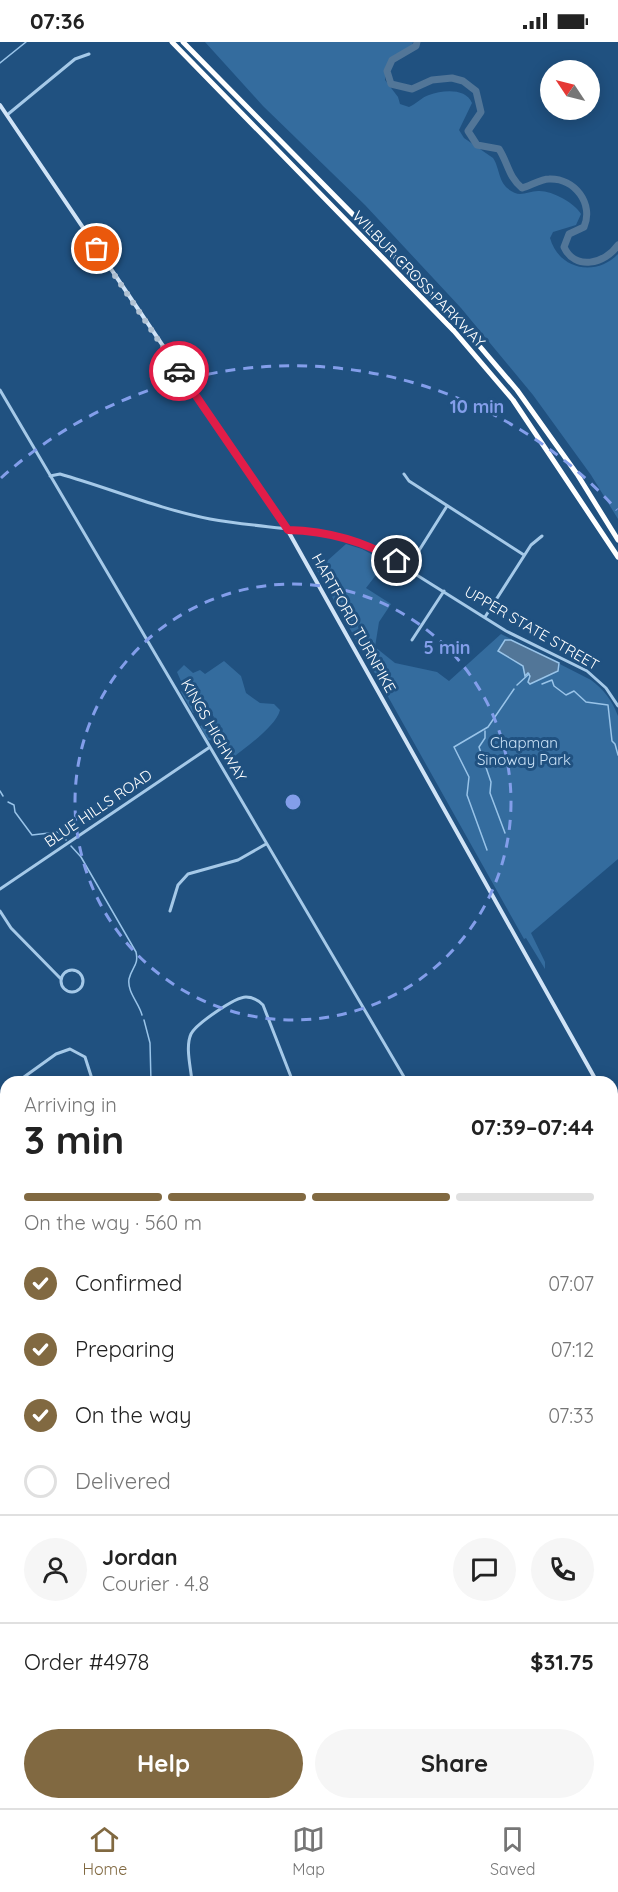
<!DOCTYPE html>
<meta charset="utf-8">
<style>
body{margin:0;font-family:Quicksand,sans-serif;background:#f6f6f6;color:#222;height:100vh;display:flex;flex-direction:column;font-size:22px;white-space:nowrap}
*{box-sizing:border-box;margin:0}
p{font-size:20px;color:#767676}
.icon{flex:none;width:33px;height:33px;fill:none;stroke:currentColor;stroke-width:2;stroke-linecap:round;stroke-linejoin:round}
.map{position:relative;flex:1;overflow:hidden}
.drawer{position:absolute;left:0px;top:1034px;width:618px;height:734px;display:flex;flex-direction:column;background:#fff;border-radius:18px 18px 0 0;box-shadow:0 3px 15px #0003}
.drawer>*{flex:none}
.needle{width:39px;rotate:305deg}
.fabs{position:absolute;left:540px;top:18px;display:grid;gap:12px}
.fabs a{display:grid;place-items:center;width:60px;height:60px;border-radius:50%;background:#fff;box-shadow:0 3px 15px #0003;font-size:30px}
.pin{position:absolute;display:grid;place-items:center;width:51px;height:51px;color:#fff;margin:-26px;border:3px solid #fff;border-radius:50%;box-shadow:0 2px 6px #0007}
.courier{position:absolute;display:grid;place-items:center;width:60px;height:60px;margin:-30px;border:4px solid #e11d48;border-radius:50%;background:#fff;color:#222;box-shadow:0 2px 8px #0007}
.headline em{font-style:normal;font-weight:700}
.headline div{display:flex;flex-direction:column-reverse}
.headline{display:flex;align-items:center;justify-content:space-between;height:102px;padding:0 24px}
h1{font-size:39px;font-weight:700;line-height:45px}
.bar{display:grid;grid-template-columns:repeat(4,1fr);gap:9px 6px;align-content:center;height:72px;padding:0 24px}
.bar i{height:8px;border-radius:4px;background:#e0e0e0}
.bar .active{background:#816941}
.bar p{grid-column:span 4}
.line{display:flex;align-items:center;gap:15px;padding:0 24px;border-top:2px solid #e0e0e0}
.line div{flex:1}
.round{display:grid;place-items:center;flex:none;width:63px;height:63px;border-radius:32px;background:#f6f6f6}
ol{padding:0 24px;list-style:none}
li{display:flex;align-items:center;gap:18px;height:66px}
li p{margin-inline-start:auto}
li .icon{padding:6px;border-radius:50%;background:#816941;color:#fff;stroke-width:4}
li:last-child{color:#767676}
li i{width:33px;height:33px;border:3px solid #e0e0e0;border-radius:50%}
.cta{display:flex;gap:12px;margin-top:auto;padding:12px 24px}
.cta a{flex:1;height:69px;border-radius:36px;background:#816941;color:#fff;font-size:24px;font-weight:700;line-height:69px;text-align:center}
.cta a+a{background:#f6f6f6;color:#222}
.status{display:flex;justify-content:space-between;align-items:center;height:42px;padding:0 30px;background:#fff;direction:ltr}
.status svg{height:16px;fill:currentColor}
.dock{display:flex;justify-content:space-around;align-items:center;height:84px;border-top:2px solid #e0e0e0;background:#fff;font-size:16px;color:#767676}
.dock a{display:grid;justify-items:center;gap:3px}
.dock .active{color:#816941}
.map>svg:first-child{display:block}
.green{fill:#346c9e}
.water{fill:#527698;stroke:#99c4e9;stroke-width:1.5}
.lines{fill:none;stroke-linecap:round;stroke-linejoin:round}
.stream{stroke:#99c4e9;stroke-width:1.5}
.river{stroke:#527698;stroke-width:7}
.street{stroke:#a5c9e8;stroke-width:3}
.secondary{stroke:#d0e3f6;stroke-width:4}
.highway{stroke:#fff;stroke-width:5}
.done{stroke:#b1c2d3;stroke-width:6;stroke-dasharray:0 10.8}
.route{stroke:#e11d48;stroke-width:8}
.ring{fill:none;stroke:#839eea;stroke-width:3;stroke-dasharray:10 8}
.labels{text-anchor:middle;dominant-baseline:central;stroke-width:6;stroke-linejoin:round;paint-order:stroke}
.street-label{font-size:15px;fill:#fff;stroke:#205180}
.park-label{font-size:15px;fill:#c9e1f6;stroke:#205180}
.centre{fill:#839eea;stroke:#205180;stroke-width:3}
.ring-label{font-size:18px;text-anchor:middle;font-weight:bold;fill:#839eea;stroke:#205180;stroke-width:6;stroke-linejoin:round;paint-order:stroke}
</style>
<div class="status"><b>07:36</b><svg viewBox="0 0 49 12"><path d="M0 12V9h3v3zM5 12V6h3v6zM10 12V3h3v9zM15 12V0h3v12zM26 1h20v11H26zM47 4h2v5h-2z"/></svg></div>
<div class="map">
<svg width="618" height="1766" viewBox="0 0 618 1766">
<rect width="100%" height="100%" fill="#205180"/>
<path class="green" d="M205 0H413L412 4 386 24 385 38 398 55 400 62 409 65C416 62 422 55 429 53 443 48 466 46 472 61L459 88 464 96 493 116C501 128 497 143 515 151 522 154 530 149 538 149 551 148 575 161 581 172L576 183 553 190 550 196C559 228 596 235 618 212V477L591 433 533 353 461 266 365 163 263 64Z
M346 502 362 507 386 520 366 546 391 562 379 580 375 605 395 621 437 630 449 639 501 592 591 638C604 648 612 658 618 674V817L531 891 545 920V927L526 896 524 897 317 528Z
M224 619 241 634 246 651 260 661 274 662 280 668C276 685 243 707 230 718L217 699 208 698 200 684 211 681 214 675 204 662 193 671 181 650 184 646 177 630 184 623 193 631 200 628 205 632Z"/>
<path class="water" d="M505 598H511L559 621 558 629 530 642 528 640 530 634 528 631 525 634 523 624 498 609Z"/>
<g class="lines">
<path class="stream" d="M0 21 26 0
M542 642 552 638 554 644 566 653 574 649 586 660 608 663 612 699 615 702 618 713
M517 643 529 632
M485 689V696L479 705 491 740 490 751 505 791
M0 749 3 754
M8 760 14 763 15 770 32 793 58 790 66 798
M71 804 81 815 136 910C139 923 132 925 129 937 127 950 139 961 142 973
M487 808 467 753 469 735 454 705 488 685 514 647
M144 978 150 1001 151 1040
M617 1540 618 1542
M612 1740 618 1745
M49 1761 50 1766
M160 1766 161 1761"/>
<path class="river" d="M417 0 416 4 392 18 387 29 391 42 412 47 432 38 452 36 463 39 476 49 481 70 468 89 477 103 499 107C508 121 509 136 522 146 530 144 541 137 549 137 575 136 594 162 584 185L569 192 564 205C575 229 605 222 618 203"/>
<path class="street" d="M7 73 75 17 89 12
M0 348 407 1040
M404 432 409 439 524 513
M50 434 60 432C109 446 159 467 210 477 263 487 321 485 372 505L506 589 587 629 606 646 618 664
M408 526 447 464
M485 575 531 503 542 494
M412 598 444 549
M0 847 210 705
M0 869 11 886 61 937
M170 869 178 843 188 832 238 818 266 802
M61 939a11 11 0 1 1 22 0a11 11 0 1 1-22 0Z
M17 1040 56 1012 70 1007 85 1015 93 1040
M192 1040C191 1026 185 1005 191 992 196 982 235 955 246 955 253 955 258 958 263 963L293 1040
M6 1049 4 1061 6 1072
M0 1240 6 1236
M612 1394 618 1405
M0 1598 6 1596
M194 1766 197 1761"/>
<path class="secondary" d="M0 63 287 487 597 1040
M612 1066 618 1077
M0 1291 6 1298
M612 1537 618 1535
M181 1761V1766
M483 1761 492 1766"/>
<path class="highway" d="M172 0 454 289 513 358 618 515
M183 0 459 280 517 348 577 432 618 498"/>
</g>
<g class="lines">
<path class="done" d="M97 207 179 329"/>
<path class="route" d="M179 329 288 488C326 489 364 499 397 519"/>
</g>
<g class="ring">
<circle cx="293" cy="760" r="218"/>
<path d="M1 436A436 436 0 0 1 617 468"/>
</g>
<g class="labels">
<g class="street-label">
<text transform="translate(419 237) rotate(46)">WILBUR CROSS PARKWAY</text>
<text transform="translate(354 581) rotate(61)">HARTFORD TURNPIKE</text>
<text transform="translate(532 586) rotate(30)">UPPER STATE STREET</text>
<text transform="translate(214 688) rotate(60)">KINGS HIGHWAY</text>
<text transform="translate(98 766) rotate(-34)">BLUE HILLS ROAD</text>
</g>
<g class="park-label">
<text x="524" y="700">Chapman<tspan x="524" dy="17">Sinoway Park</tspan></text>
</g>
</g>
<circle cx="293" cy="760" r="9" class="centre"/>
<g class="ring-label">
<text x="477" y="371">10 min</text>
<text x="447" y="612">5 min</text>
</g>
</svg>
<div class="fabs">
<a><svg class="needle" viewBox="-14 -14 28 28"><path d="M0-13l5 13h-10z" fill="#e53935"/><path d="M0 13l5-13h-10z" fill="#767676"/></svg></a>
</div>
<div class="pin" style="left:97px;top:207px;background:#ea580c"><svg class="icon" aria-label="bag" viewBox="0 0 24 24"><path d="M5 8h14l-1 12H6zM9 8a3 3 0 0 1 6 0"/></svg></div>
<div class="pin" style="left:397px;top:519px;background:#1f2937"><svg class="icon" aria-label="home" viewBox="0 0 24 24"><path d="M3 11l9-7 9 7M6 9v11h12V9"/></svg></div>
<div class="courier" style="left:179px;top:329px"><svg class="icon" aria-label="car" viewBox="0 0 24 24"><path d="M5 17H2v-5l4-1 3-4h7l3 4 3 1v5h-3M9 17h6M6 11h13"/><circle cx="7" cy="17" r="2"/><circle cx="17" cy="17" r="2"/></svg></div>
<section class="drawer">
<div class="headline"><div><h1>3 min</h1><p>Arriving in</p></div><em>07:39–07:44</em></div>
<div class="bar"><i class="active"></i><i class="active"></i><i class="active"></i><i></i><p>On the way · 560 m</p></div>
<ol>
<li><svg class="icon" aria-label="check" viewBox="0 0 24 24"><path d="M5 12l5 5 9-10"/></svg>Confirmed<p>07:07</p></li>
<li><svg class="icon" aria-label="check" viewBox="0 0 24 24"><path d="M5 12l5 5 9-10"/></svg>Preparing<p>07:12</p></li>
<li><svg class="icon" aria-label="check" viewBox="0 0 24 24"><path d="M5 12l5 5 9-10"/></svg>On the way<p>07:33</p></li>
<li><i></i>Delivered</li>
</ol>
<div class="line" style="height:108px"><a class="round"><svg class="icon" aria-label="person" viewBox="0 0 24 24"><circle cx="12" cy="8" r="4"/><path d="M4 21q1-7 8-7t8 7"/></svg></a><div><b>Jordan</b><p>Courier · 4.8</p></div><a class="round"><svg class="icon" aria-label="chat" viewBox="0 0 24 24"><path d="M4 5h16v11H9l-5 4z"/></svg></a><a class="round"><svg class="icon" aria-label="phone" viewBox="0 0 24 24"><path d="M5 4h4l2 5-3 2q2 4 5 5l2-3 5 2v4C11 20 4 13 5 4z"/></svg></a></div>
<div class="line" style="height:78px"><div>Order #4978</div><b>$31.75</b></div>
<div class="cta"><a>Help</a><a>Share</a></div>
</section>
</div>
<nav class="dock">
<a class="active"><svg class="icon" aria-label="home" viewBox="0 0 24 24"><path d="M3 11l9-7 9 7M6 9v11h12V9"/></svg>Home</a>
<a><svg class="icon" aria-label="map" viewBox="0 0 24 24"><path d="M3 6l6-2 6 2 6-2v14l-6 2-6-2-6 2zM9 4v14M15 6v14"/></svg>Map</a>
<a><svg class="icon" aria-label="saved" viewBox="0 0 24 24"><path d="M7 4h10v16l-5-4-5 4z"/></svg>Saved</a>
</nav>
